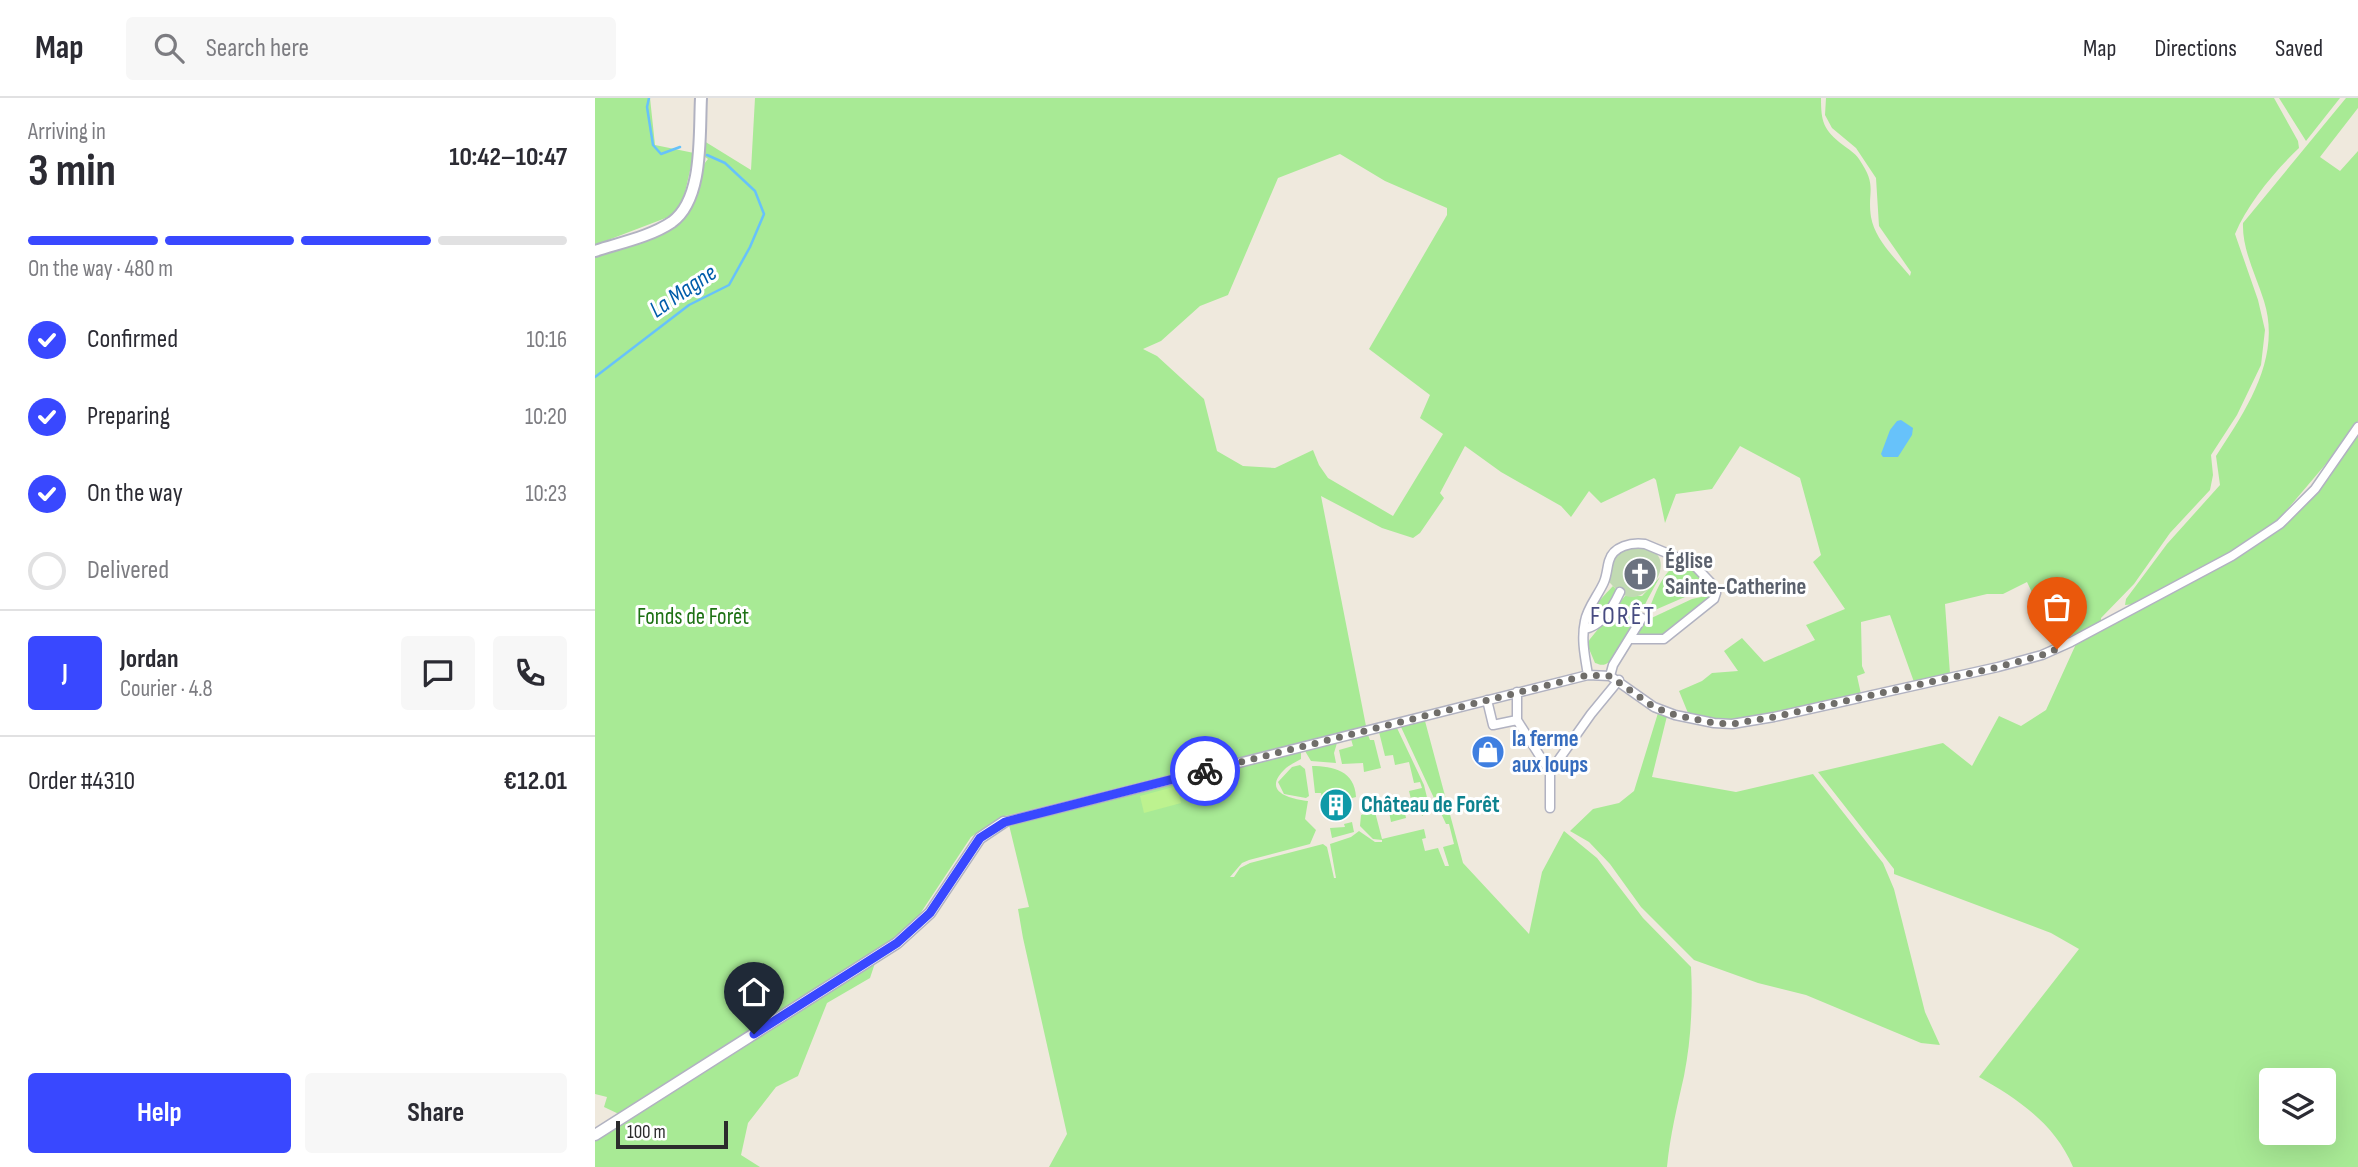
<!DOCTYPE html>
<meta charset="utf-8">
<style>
body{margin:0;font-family:"Sofia Sans Condensed",sans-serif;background:#f7f7f7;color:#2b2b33;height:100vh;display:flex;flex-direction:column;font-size:26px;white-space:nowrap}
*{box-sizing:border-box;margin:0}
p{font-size:23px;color:#7c7c81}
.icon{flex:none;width:38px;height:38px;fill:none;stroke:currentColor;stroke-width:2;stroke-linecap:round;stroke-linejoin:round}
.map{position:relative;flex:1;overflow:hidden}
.drawer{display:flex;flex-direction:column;background:#fff;width:595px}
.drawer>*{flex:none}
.fabs{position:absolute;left:1664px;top:970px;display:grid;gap:14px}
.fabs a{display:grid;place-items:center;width:77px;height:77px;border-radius:7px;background:#fff;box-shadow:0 7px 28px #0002;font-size:35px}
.scale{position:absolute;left:21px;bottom:18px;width:112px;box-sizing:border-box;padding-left:7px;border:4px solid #2c2c2c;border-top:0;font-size:19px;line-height:24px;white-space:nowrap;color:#2c2c2c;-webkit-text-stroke:5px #fff;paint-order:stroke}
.pin{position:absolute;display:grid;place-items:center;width:60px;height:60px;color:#fff;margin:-72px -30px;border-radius:50% 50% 50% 0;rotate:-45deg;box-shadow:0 0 7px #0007}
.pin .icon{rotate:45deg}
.courier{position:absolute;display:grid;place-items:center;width:70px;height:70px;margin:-35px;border:5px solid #3948ff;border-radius:50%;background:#fff;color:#222;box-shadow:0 2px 9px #0007}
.headline em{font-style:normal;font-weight:700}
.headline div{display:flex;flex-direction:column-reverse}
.headline{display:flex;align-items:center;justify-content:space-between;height:119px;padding:0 28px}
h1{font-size:46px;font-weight:700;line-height:52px}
.bar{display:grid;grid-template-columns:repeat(4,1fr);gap:10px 7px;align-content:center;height:84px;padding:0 28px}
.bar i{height:9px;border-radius:5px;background:#e1e1e2}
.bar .current{background:#3948ff}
.bar p{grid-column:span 4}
.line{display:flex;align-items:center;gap:18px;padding:0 28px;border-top:2px solid #e1e1e2}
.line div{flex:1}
.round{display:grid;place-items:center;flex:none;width:74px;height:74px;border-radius:7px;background:#f7f7f7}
ol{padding:0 28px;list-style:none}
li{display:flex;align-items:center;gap:21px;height:77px}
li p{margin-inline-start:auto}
li .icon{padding:7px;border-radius:50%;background:#3948ff;color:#fff;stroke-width:4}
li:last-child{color:#7c7c81}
li i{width:38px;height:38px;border:4px solid #e1e1e2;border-radius:50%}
.primary-button{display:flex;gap:14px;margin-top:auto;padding:14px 28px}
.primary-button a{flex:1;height:80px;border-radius:7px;background:#3948ff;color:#fff;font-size:28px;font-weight:700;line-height:80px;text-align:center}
.primary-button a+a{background:#f7f7f7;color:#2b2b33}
header{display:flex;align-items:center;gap:42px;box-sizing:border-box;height:98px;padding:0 35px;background:#fff;border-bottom:2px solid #e1e1e2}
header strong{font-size:33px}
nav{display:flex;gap:38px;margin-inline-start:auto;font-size:24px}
.search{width:490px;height:63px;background:#f7f7f7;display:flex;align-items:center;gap:18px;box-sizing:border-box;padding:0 24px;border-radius:7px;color:#7c7c81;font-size:26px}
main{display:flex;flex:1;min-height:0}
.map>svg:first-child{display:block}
.green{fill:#a8ea95;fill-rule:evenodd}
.cemetery{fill:#c1dab2}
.pitch{fill:#bdf28f}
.water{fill:#67c2fa}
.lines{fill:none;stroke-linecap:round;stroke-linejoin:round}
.stream{stroke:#67c2fa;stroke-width:2.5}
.minor-casing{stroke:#b1b2c1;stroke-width:11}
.tertiary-casing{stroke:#b1b2c1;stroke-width:13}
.secondary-casing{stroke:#b1b2c1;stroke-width:14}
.minor{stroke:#fff;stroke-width:8}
.tertiary{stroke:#fff;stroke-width:10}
.secondary{stroke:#fff;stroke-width:10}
.done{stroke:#706e6a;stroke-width:7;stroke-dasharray:0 12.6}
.route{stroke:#3948ff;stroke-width:9}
.labels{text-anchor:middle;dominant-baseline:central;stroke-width:6;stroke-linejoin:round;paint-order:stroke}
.worship-label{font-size:23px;font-weight:bold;fill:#5b616d;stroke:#fff;text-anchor:start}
.park-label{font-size:23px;fill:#1d7114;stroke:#fff}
.shop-label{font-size:23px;font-weight:bold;fill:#366cbe;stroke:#fff;text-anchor:start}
.culture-label{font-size:23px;font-weight:bold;fill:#0d838f;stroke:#fff;text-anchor:start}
.water-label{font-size:24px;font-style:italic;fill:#015daa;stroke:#fff}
.quarter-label{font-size:26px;letter-spacing:2px;fill:#474b81;stroke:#fff}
</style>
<header>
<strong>Map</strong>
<div class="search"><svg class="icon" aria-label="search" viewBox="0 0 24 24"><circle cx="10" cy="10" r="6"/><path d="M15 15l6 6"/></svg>Search here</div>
<nav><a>Map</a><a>Directions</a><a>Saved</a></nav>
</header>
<main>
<section class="drawer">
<div class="headline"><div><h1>3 min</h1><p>Arriving in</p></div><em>10:42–10:47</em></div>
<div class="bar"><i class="current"></i><i class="current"></i><i class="current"></i><i></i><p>On the way · 480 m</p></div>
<ol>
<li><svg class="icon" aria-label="check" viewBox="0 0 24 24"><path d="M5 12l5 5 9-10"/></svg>Confirmed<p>10:16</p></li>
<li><svg class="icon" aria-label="check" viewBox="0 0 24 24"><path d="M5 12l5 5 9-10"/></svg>Preparing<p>10:20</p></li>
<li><svg class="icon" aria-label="check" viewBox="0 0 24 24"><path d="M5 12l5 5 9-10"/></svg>On the way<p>10:23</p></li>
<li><i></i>Delivered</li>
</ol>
<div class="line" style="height:126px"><b class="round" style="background:#3948ff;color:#fff">J</b><div><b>Jordan</b><p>Courier · 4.8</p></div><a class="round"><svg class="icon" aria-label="chat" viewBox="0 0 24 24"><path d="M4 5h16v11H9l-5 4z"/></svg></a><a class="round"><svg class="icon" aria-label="phone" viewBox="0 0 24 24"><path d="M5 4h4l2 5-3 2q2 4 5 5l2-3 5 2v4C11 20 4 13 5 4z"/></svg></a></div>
<div class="line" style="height:91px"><div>Order #4310</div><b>€12.01</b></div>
<div class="primary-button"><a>Help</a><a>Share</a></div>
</section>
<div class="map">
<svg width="1763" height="1069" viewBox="0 0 1763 1069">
<rect width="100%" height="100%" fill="#efe9dd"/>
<path class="green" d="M0 0H55L60 47 99 55 88 103 76 118 0 147Z
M160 0H1226C1226 23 1228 32 1248 47 1253 51 1260 55 1264 61 1283 89 1272 92 1276 119 1280 142 1301 161 1315 178L1316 174 1284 128 1281 80 1261 50 1237 30 1230 17 1231 0H1679L1703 43 1704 50C1680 73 1653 105 1640 136L1663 202 1670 232 1666 267 1642 317 1616 357 1618 377 1615 392 1575 435 1539 486 1506 520V524L1461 545 1432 484 1408 496H1392L1350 506 1355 576 1319 584 1295 517 1266 524 1267 568 1270 575 1262 578 1266 596 1138 624 1093 615 1084 593 1107 583 1117 575 1143 573 1129 553 1147 540 1169 564 1220 542 1211 527 1250 511 1218 464 1226 457 1205 380 1145 348 1117 391 1081 396 1070 425 1061 382 1059 380 1006 405 994 393 976 419 966 408 906 374 870 348 845 395 849 400 825 435 818 440 787 430 726 398 771 628 406 719 376 739 317 828 284 852 95 971 26 1017 9 1009 12 999 0 996V159C28 148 80 138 96 111 105 96 101 74 113 61L107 57 109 43 156 72ZM745 56 790 83 852 110V117L774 251 835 297 825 320 848 336 798 418 733 380 724 367 718 352 680 370 648 368 622 353 609 301 562 258 548 251 566 243 605 208 633 197 683 80Z
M1684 0H1745L1711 43Z
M1751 0H1763V10L1725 59 1745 73 1763 53V323L1752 341 1685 420 1652 445 1540 506 1530 507 1531 501 1572 446 1625 387 1621 358C1651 312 1687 260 1669 203 1661 177 1647 152 1648 125Z
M1763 335V1069H1478C1460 1026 1423 1001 1384 979L1484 851 1456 835 1299 776V771L1223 674 1348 645 1377 668 1404 618 1426 628 1451 612 1481 546 1628 468 1700 418 1734 380ZM1676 982H1729V1034H1676Z
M1089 463 1097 468 1113 489 1053 515C1060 496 1068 470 1089 463Z
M1065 479C1054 496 1025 561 1011 566 1006 568 1004 566 1000 565L992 546 995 541 1030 498H1047Z
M1018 488 1023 494 1006 521 994 526C994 511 1008 499 1018 488Z
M1115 497 1116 500 1066 539H1040L1050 523 1097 501Z
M1063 615 1072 618 1057 679 1141 694 1218 676 1288 765 1299 791 1330 914 1345 947 1326 945 1211 897 1163 885 1099 862 1046 809 1015 766 994 744 975 733 998 711 1024 705 1039 693Z
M830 623 868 765 934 836 947 774 969 733 1002 760 1048 820 1096 869C1098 904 1096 943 1089 978 1082 1009 1075 1038 1072 1069H454L472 1036 428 840 423 811 434 809 414 727 706 654V661C701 664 696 666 691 670 666 693 693 701 713 703L710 721 721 732 715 746 654 762 647 765 635 779H639L645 770 655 765 728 746 732 749 739 780H741L735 746 756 739 764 733 780 744H787V742L778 741 765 728 766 717 776 714V711L779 710 787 741 829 731 831 740 827 741 830 753 843 750 850 768H854L848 749 859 746 854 726H851L806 629Z
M802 630 829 687 835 712 827 718 823 700 816 701 814 693 827 690 825 684 819 685 814 664 800 667 798 657 790 658 784 634Z
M773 637 775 642H779L786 670 769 674 768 665 747 666 744 652 758 648 756 641Z
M742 645 739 655 741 665 716 663 710 653Z
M705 667 710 671 714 698 711 700 689 696 683 684 697 669Z
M717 668C738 668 760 673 761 699L746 703 743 691 732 694 733 699 727 700 726 695H720Z
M808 705 811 720 796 724 793 709Z
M757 724 759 734 737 740 735 730 750 729 749 726Z
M280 865 275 880 232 905 203 978 181 989 153 1025 146 1057 165 1069H0V1042Z"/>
<path class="cemetery" d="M1036 448C1041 448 1047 449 1052 450 1083 461 1055 501 1036 499 1027 499 1020 490 1014 484 1017 465 1017 456 1036 448Z"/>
<path class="pitch" d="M582 688 586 705 549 715 545 698Z"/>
<path class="water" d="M1306 322 1318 330 1317 337 1303 359H1288L1286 356 1295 332 1302 323Z"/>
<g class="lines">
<path class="stream" d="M54 0 52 9 58 47 66 56 85 49
M0 279 94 207 134 187 155 149 169 116 160 93 130 65 112 57"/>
<defs>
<path id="minor" d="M990 531C1006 528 1018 509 1025 494
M1035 541H1069L1119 501 1121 495
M993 577C990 559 986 541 990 523 992 510 1004 496 1009 484 1012 477 1012 470 1014 463 1018 448 1037 444 1050 446L1098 466 1118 487
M1015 578 1018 567 1047 520
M892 602 898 627 922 622
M922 622 955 674V710
M922 622V594
M955 674 996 616 1024 582
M409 724 993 577 1015 578 1059 609 1080 617 1119 625 1137 626 1179 619 1403 569 1447 557 1476 544 1637 458 1685 426 1720 391 1763 329"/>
<path id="tertiary" d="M0 1037 302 845 335 815 385 740 409 724"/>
<path id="secondary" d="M0 153C24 145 55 139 77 124 109 101 104 36 106 0"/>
</defs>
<use href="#minor" class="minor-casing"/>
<use href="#tertiary" class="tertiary-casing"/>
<use href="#secondary" class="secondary-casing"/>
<use href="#minor" class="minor"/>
<use href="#tertiary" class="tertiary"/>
<use href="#secondary" class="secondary"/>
</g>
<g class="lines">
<path class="done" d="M610 673 993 577 1015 578 1059 609 1080 617 1119 625 1137 626 1179 619 1403 569 1447 557 1462 551"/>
<path class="route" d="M159 936 302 845 335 815 385 740 410 724 610 673"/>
</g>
<defs>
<symbol id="church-disc" viewBox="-11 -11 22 22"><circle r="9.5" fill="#6b7280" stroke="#fff"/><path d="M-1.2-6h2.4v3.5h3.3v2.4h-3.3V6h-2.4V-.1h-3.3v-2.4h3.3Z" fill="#fff"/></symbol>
<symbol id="shop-disc" viewBox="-11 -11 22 22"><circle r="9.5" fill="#3f7fe0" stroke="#fff"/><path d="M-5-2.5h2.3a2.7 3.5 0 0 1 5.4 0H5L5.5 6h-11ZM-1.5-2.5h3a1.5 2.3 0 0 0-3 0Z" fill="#fff"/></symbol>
<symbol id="building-disc" viewBox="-11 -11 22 22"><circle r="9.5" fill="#0f9aa8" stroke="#fff"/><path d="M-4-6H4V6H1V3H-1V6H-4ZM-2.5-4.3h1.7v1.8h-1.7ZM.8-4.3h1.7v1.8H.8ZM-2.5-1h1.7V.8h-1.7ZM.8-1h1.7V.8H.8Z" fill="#fff"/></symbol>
</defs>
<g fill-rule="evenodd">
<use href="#church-disc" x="1026" y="457" width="38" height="38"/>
<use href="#shop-disc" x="874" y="635" width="38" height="38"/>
<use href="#building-disc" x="722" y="688" width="38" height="38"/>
</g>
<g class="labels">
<g class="worship-label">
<text x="1070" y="463">Église<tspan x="1070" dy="26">Sainte-Catherine</tspan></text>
</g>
<g class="park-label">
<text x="98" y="519">Fonds de Forêt</text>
</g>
<g class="shop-label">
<text x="917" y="641">la ferme<tspan x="917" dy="26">aux loups</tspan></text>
</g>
<g class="culture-label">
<text x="766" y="707">Château de Forêt</text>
</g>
<g class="water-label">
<text transform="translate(88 193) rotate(-34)">La Magne</text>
</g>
<g class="quarter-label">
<text x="1028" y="518">FORÊT</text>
</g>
</g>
</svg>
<div class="fabs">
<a><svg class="icon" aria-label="layers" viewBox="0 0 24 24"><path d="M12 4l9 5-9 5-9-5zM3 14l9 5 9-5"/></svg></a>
</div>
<div class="scale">100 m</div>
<div class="pin" style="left:1462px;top:551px;background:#ea580c"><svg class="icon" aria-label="bag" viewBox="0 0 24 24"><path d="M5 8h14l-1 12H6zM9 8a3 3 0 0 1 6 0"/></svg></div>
<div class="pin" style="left:159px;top:936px;background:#1f2937"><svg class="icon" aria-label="home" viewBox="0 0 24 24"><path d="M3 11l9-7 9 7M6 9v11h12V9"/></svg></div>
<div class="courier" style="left:610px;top:673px"><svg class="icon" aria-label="bike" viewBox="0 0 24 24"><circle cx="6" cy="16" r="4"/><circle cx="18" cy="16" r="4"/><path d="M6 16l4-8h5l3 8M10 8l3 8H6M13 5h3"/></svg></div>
</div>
</main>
